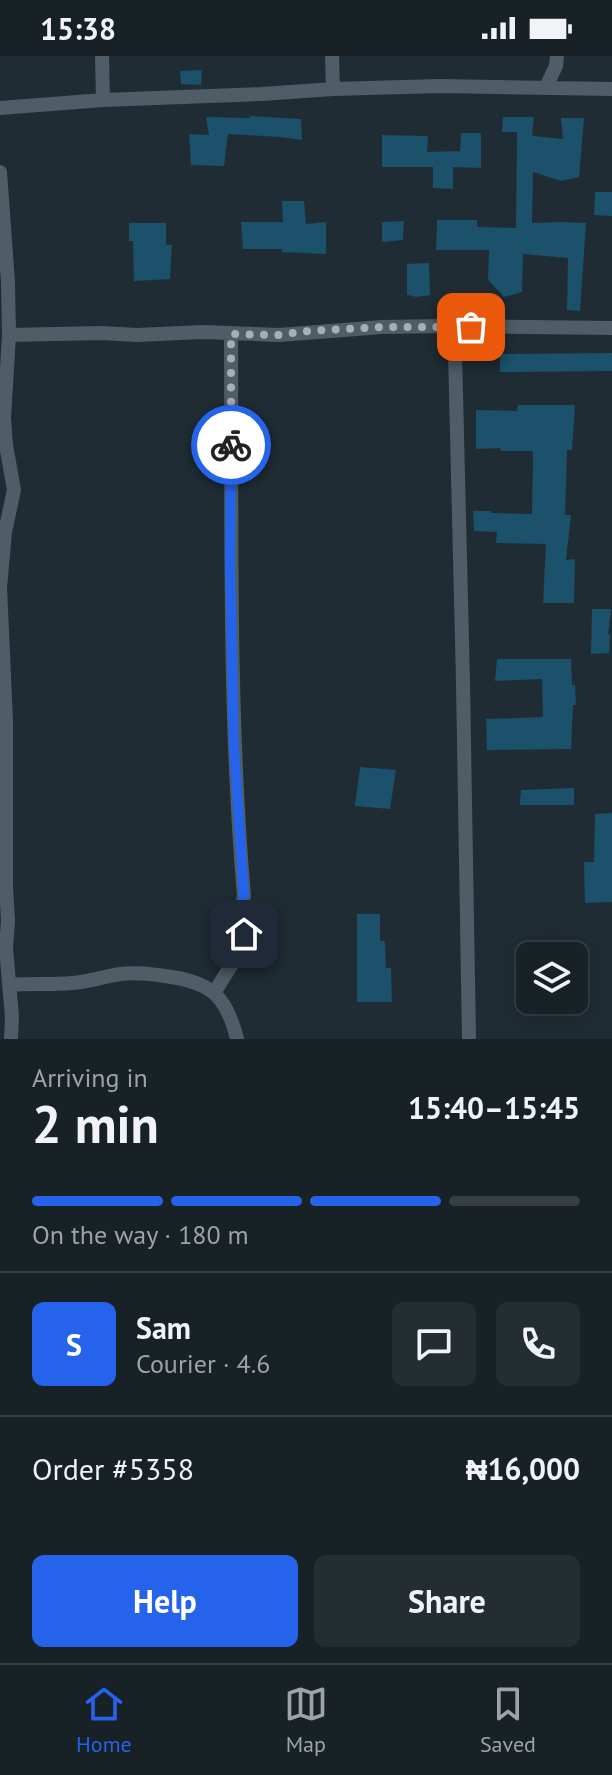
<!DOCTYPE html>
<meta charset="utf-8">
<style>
body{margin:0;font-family:"PT Sans",sans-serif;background:#242e32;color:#f1f3f6;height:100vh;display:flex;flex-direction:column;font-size:30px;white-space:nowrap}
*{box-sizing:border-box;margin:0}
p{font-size:26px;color:#9ea3a7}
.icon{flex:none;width:44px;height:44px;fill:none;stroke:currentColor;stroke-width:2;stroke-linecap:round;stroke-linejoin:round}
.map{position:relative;height:983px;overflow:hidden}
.sheet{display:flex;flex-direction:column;background:#172126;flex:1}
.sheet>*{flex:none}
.buttons{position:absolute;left:516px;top:886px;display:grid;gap:16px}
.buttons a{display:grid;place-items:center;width:72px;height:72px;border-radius:12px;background:#172126;box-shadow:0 4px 20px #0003,0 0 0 2px #363e43;font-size:40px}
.pin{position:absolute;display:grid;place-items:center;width:68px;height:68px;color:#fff;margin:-34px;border-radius:16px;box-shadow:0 4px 12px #0006}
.courier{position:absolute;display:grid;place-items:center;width:80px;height:80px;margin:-40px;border:6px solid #2563eb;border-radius:50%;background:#fff;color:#222;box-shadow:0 2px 10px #0007}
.summary em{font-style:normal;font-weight:700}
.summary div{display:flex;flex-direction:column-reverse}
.summary{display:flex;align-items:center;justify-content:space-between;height:136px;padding:0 32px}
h1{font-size:52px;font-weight:700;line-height:60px}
.bar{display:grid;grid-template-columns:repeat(4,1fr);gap:12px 8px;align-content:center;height:96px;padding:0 32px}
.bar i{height:10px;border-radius:6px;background:#363e43}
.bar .on{background:#2563eb}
.bar p{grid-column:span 4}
.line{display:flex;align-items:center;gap:20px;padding:0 32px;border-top:2px solid #363e43}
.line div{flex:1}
.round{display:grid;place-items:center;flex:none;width:84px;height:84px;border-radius:12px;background:#242e32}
.button{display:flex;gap:16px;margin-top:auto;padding:16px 32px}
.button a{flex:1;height:92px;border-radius:12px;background:#2563eb;color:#fff;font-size:32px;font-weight:700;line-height:92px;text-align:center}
.button a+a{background:#242e32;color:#f1f3f6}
.status{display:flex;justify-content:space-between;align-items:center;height:56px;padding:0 40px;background:#172126;direction:ltr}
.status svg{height:22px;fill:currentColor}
.tab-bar{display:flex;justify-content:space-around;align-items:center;height:112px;border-top:2px solid #363e43;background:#172126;font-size:22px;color:#9ea3a7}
.tab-bar a{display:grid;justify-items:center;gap:4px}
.tab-bar .on{color:#2563eb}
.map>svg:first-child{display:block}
.building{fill:#1b516b}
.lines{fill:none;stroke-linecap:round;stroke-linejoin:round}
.street{stroke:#4f5d66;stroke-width:14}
.done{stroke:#a6afb5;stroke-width:8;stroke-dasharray:0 14.4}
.route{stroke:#2563eb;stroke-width:10}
</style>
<div class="status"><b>15:38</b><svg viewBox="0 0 49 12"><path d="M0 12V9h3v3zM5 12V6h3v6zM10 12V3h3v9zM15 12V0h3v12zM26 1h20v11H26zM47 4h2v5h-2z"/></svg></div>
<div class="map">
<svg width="612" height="983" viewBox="0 0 612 983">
<rect width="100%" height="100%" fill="#1f2c33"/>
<path class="building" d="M202 14 201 29 181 28 180 15Z
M250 60 301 63 302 84 280 81 228 78 224 110 191 109 189 78 209 79 206 61 250 62Z
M503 61H534L532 79 534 80 563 83 561 62H584L579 121 561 125 533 116 532 167 561 166 586 167 580 255 567 254 568 202 523 198 522 236 504 241 488 224 489 194H436L437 164H477V171L516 172 517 76H502Z
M461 77H481V112L453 111V133L433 132V111H382V79L428 80 427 96 460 95Z
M595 136H612V160L594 159Z
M282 145H304L306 168 326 166V198L282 196V193H243L241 166H283Z
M404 165 403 184 382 186V166Z
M129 167H166V189H172L170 223 134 225 133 185H129Z
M429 207 430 239 417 241 407 239V208Z
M612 297V315L500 316V298Z
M518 349H575L572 394H567L565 459H571L566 504 575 503 574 547H543L546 488 496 487 497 476 474 475 473 455H491V457L532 458 533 395H501L500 392 476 393V354L517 355Z
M592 553H611L608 578H610L609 597 591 598Z
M497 603H571L572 629H575L576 649H573L571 693 487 694 486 663 543 661 542 623 495 625Z
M360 711 396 714 390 753 355 750Z
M574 732V749H520L521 734Z
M612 757V846L585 847 584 806H594L595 758Z
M357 858H380V885H385L386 912H391L392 946H357Z"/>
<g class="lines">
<path class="street" d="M102 0 103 44
M332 0 333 33
M546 31 556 10 557 0
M0 52 103 44 262 38 333 33 439 30 612 33
M0 116 8 226 9 279 4 362 6 389 14 434 5 476 0 531 6 665V831L8 865 6 892 12 961 11 983
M442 270 451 285 455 296 463 626 469 983
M9 279 101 277 137 279 203 276 279 279 382 271 442 270 612 272
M10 929C31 927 52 929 72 927 89 926 105 920 121 918 136 916 150 918 165 920 210 926 226 938 237 983
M214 937 237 900 244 885 239 861 244 840C228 653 232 465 231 278"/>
</g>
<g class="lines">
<path class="done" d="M231 389V278L279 279 308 275 382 271H471"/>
<path class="route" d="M231 389 230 507 234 691 244 840 239 861 244 878"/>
</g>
</svg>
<div class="buttons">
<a><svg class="icon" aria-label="layers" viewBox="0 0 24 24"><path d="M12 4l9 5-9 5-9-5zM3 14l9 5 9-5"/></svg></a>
</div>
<div class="pin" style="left:471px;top:271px;background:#ea580c"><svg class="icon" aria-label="bag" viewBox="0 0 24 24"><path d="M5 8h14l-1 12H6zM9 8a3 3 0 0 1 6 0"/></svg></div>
<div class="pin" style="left:244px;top:878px;background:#1f2937"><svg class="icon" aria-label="home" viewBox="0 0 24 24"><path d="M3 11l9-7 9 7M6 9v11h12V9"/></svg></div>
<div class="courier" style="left:231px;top:389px"><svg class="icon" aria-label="bike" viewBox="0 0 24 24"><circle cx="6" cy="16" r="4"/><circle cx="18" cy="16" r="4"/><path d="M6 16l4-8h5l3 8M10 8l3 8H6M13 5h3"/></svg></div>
</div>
<section class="sheet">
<div class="summary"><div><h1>2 min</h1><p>Arriving in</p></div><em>15:40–15:45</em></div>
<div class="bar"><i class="on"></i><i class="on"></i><i class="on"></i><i></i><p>On the way · 180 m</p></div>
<div class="line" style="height:144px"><b class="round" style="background:#2563eb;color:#fff">S</b><div><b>Sam</b><p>Courier · 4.6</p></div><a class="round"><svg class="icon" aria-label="chat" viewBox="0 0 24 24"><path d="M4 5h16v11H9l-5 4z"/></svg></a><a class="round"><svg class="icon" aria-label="phone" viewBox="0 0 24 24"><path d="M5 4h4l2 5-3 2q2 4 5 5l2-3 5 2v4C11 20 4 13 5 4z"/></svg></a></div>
<div class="line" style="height:104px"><div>Order #5358</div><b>₦16,000</b></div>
<div class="button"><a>Help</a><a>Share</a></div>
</section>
<nav class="tab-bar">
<a class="on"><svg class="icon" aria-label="home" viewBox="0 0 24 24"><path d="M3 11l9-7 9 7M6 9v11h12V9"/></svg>Home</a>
<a><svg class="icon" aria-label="map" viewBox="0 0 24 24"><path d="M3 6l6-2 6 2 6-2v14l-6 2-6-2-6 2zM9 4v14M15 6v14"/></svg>Map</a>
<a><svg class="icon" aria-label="saved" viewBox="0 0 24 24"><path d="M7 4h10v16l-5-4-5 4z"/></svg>Saved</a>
</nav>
